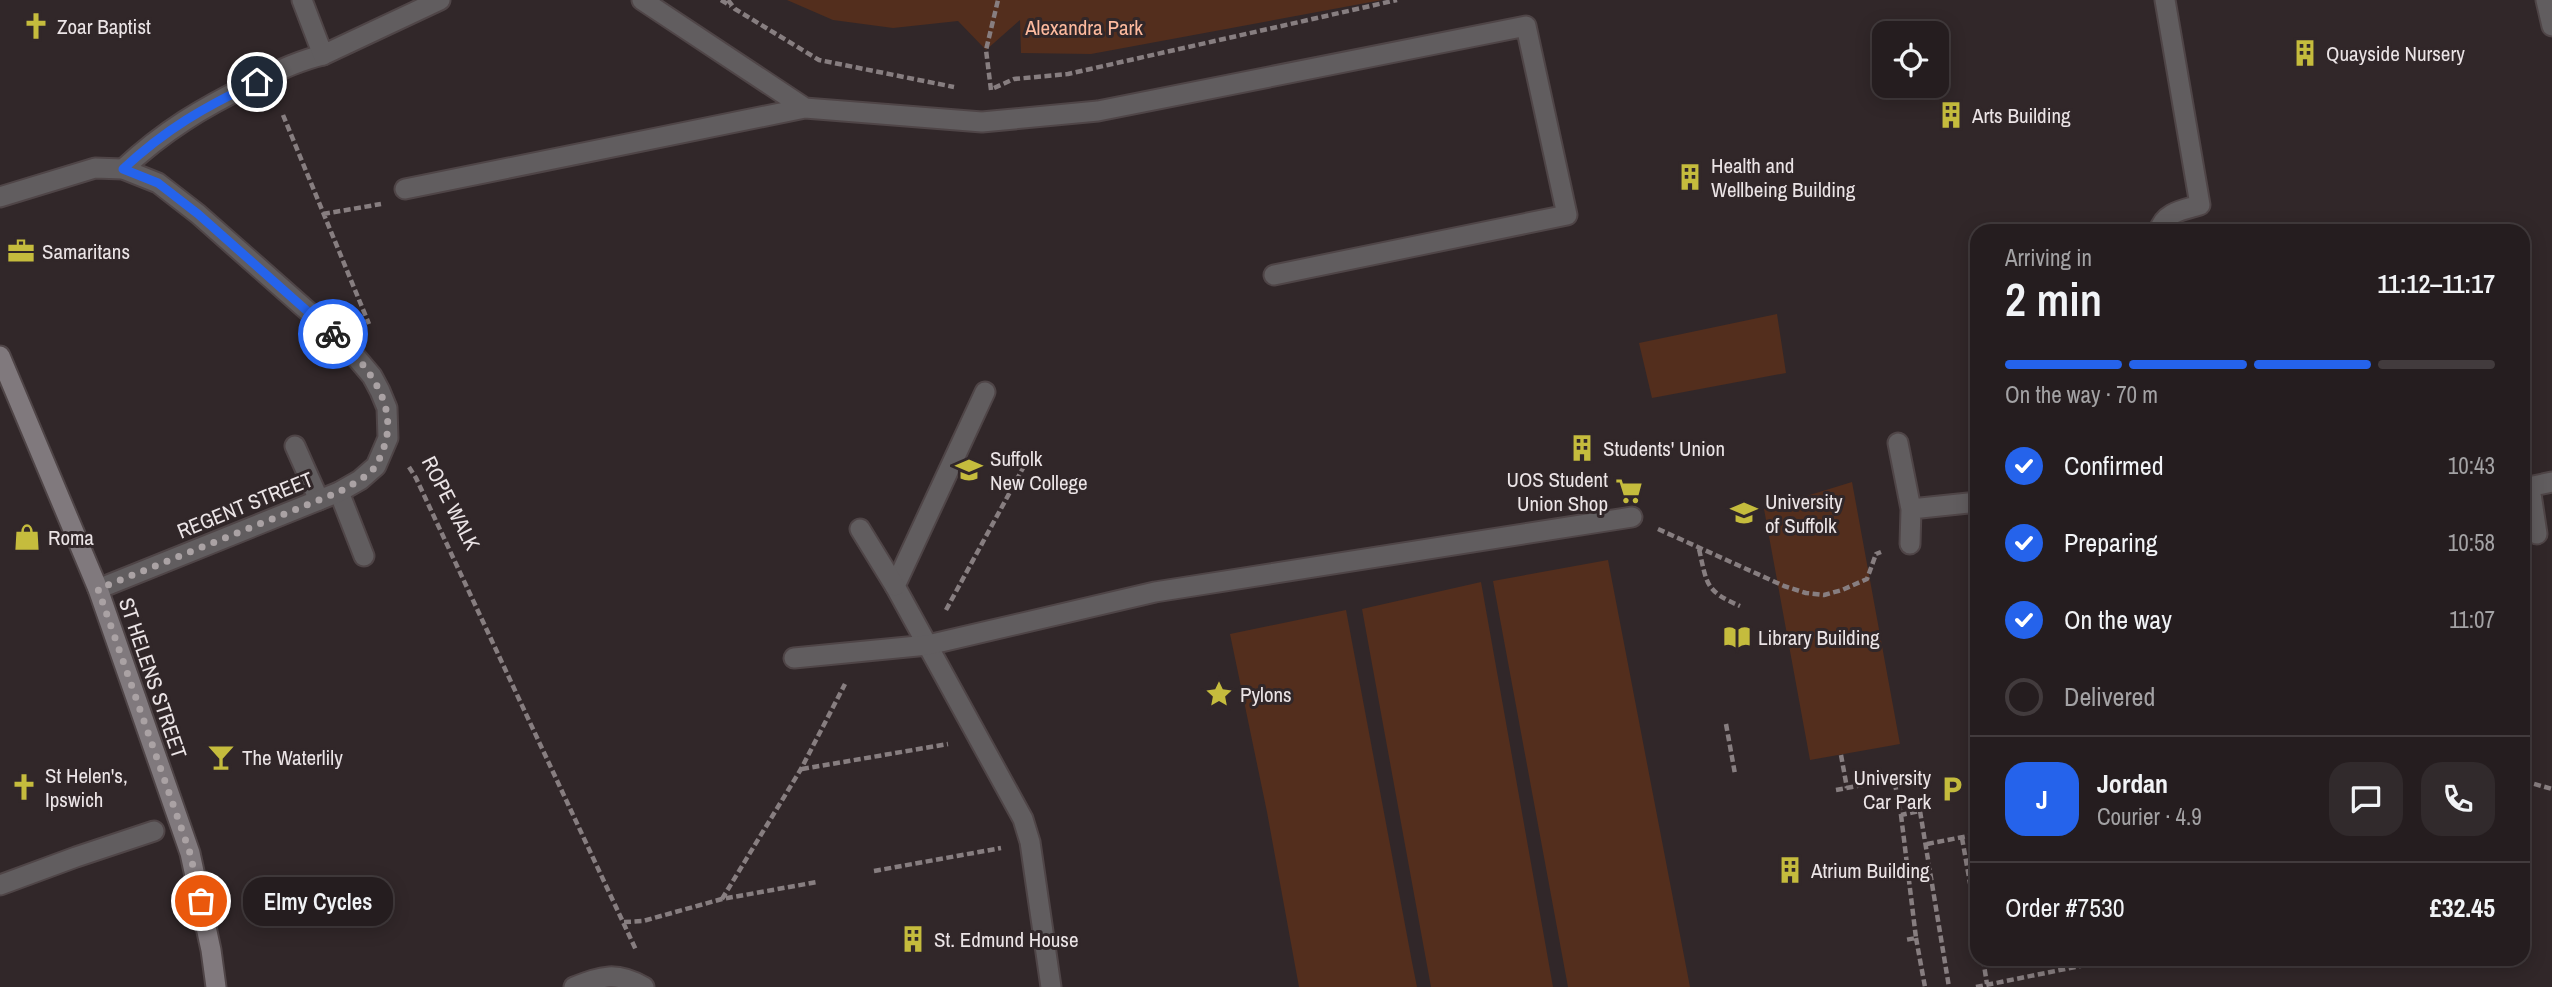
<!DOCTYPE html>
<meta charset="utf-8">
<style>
body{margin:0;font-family:"Archivo Narrow",sans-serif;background:#312a2c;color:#f1f3f6;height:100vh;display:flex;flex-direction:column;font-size:26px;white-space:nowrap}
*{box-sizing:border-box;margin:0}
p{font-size:23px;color:#a3a2a4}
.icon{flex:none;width:38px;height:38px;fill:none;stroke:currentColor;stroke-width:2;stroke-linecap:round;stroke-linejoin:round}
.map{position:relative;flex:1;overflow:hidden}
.panel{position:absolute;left:1970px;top:224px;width:560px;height:742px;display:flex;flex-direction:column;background:#251d1f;border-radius:21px;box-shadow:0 4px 18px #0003,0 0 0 2px #423b3d}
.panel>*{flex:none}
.tools{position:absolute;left:1872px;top:21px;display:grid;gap:14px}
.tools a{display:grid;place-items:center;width:77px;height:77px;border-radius:14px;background:#251d1f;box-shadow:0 4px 18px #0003,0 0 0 2px #423b3d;font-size:35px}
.pin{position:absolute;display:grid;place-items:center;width:60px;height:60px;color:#fff;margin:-30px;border:4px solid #fff;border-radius:50%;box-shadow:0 2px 7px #0007}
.courier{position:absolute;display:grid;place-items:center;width:70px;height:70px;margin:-35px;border:5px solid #2563eb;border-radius:50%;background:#fff;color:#222;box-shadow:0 2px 9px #0007}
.bubble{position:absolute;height:49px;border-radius:21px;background:#251d1f;box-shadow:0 4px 18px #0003,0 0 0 2px #423b3d;font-size:23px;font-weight:600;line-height:49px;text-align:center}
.head em{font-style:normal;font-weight:600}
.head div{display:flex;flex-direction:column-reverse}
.head{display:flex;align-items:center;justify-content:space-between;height:119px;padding:0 35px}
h1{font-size:46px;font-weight:600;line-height:52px}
.bar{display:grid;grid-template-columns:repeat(4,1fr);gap:10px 7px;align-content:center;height:84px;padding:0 35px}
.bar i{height:9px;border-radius:5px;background:#423b3d}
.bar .on{background:#2563eb}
.bar p{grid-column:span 4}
.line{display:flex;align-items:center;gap:18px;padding:0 35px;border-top:2px solid #423b3d}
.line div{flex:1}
.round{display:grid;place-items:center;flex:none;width:74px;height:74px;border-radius:21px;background:#312a2c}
ol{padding:0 35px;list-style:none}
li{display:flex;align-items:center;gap:21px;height:77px}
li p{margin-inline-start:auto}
li .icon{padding:7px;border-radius:50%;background:#2563eb;color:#fff;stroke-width:4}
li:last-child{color:#a3a2a4}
li i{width:38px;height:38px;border:4px solid #423b3d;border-radius:50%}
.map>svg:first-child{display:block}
.green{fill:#532e1d}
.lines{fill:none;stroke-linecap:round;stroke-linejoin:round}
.service-casing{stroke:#4f4547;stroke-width:23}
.pedestrian-casing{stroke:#4f4547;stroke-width:23}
.minor-casing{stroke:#4f4547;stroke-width:23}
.tertiary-casing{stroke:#4f4547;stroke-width:23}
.secondary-casing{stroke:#4f4547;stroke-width:23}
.path{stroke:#877e80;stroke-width:4.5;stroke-dasharray:7 3.5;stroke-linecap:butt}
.service{stroke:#615d5f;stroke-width:19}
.pedestrian{stroke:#615d5f;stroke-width:19}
.minor{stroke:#615d5f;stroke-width:19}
.tertiary{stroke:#615d5f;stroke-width:19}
.secondary{stroke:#80797d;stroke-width:19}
.done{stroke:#aaa2a4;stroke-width:7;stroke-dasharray:0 12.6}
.route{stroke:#2563eb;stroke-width:9}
.labels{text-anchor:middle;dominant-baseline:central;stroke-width:6;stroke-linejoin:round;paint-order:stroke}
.poi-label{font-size:21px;fill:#ebe4e6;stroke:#312729;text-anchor:start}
.park-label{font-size:21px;fill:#fdba9e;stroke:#312729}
.street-label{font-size:21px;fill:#ebe4e6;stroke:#312729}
</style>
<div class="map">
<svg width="2552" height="987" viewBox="0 0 2552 987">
<rect width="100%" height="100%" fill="#312729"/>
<path class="green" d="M787 0H1382L1091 54 1021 53 1020 20 986 50 958 21 893 28 833 20Z
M1777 314 1786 373 1652 398 1639 343Z
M1852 482 1900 744 1810 760 1764 509Z
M1608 560 1690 987H1568L1493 581Z
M1481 582 1553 987H1431L1362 609Z
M1346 610 1412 962 1417 987H1299L1267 812 1230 634Z"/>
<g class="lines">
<defs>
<path id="service" d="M642 0 805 108
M123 169C165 130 202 108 253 83 276 72 297 61 323 55
M405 189 805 108 982 122 1098 111 1526 26 1567 215 1274 275
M2159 231C2164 212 2183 210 2200 205L2165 0
M985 392 895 586 1023 819 1030 842 1051 987
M1898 443 1911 509
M295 446 319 500
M2530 487 2537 534
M2524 488 2552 482
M339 492 364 556
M1910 544 1911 509 1978 502"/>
<path id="pedestrian" d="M860 529 895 586
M794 658 928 645 1155 592 1632 517
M0 885 76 857 154 831"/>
<path id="minor" d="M302 0 323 55 440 0
M0 197 95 168 123 169 158 183 198 214 344 343 372 376 380 391 387 408 388 438 376 466 360 480 339 492 98 589
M574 987C602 976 616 971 644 987"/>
<path id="tertiary" d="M2546 0 2552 26"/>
<path id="secondary" d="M0 356 98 589 190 853 211 950 216 987"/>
</defs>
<use href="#service" class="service-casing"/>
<use href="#pedestrian" class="pedestrian-casing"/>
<use href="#minor" class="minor-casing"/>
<use href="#tertiary" class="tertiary-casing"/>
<use href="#secondary" class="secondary-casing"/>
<path class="path" d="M721 0 731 6
M728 0 735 9 819 60 954 87
M994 88 1014 79 1068 74 1397 0
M991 90 986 50 998 0
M283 115 369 324
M323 214 381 204
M409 467 416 478 636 950
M1658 529 1784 586 1806 593 1824 595 1842 590 1867 579 1876 554 1881 552
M1699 549C1707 584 1705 591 1740 606
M946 610 1023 468
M1726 724 1735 774
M1841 755 1847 788
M802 769 948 744
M2524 781 2552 789
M1836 790 1894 779 1901 815 1920 811 1949 987
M1901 815 1916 938 1905 940
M1962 838 1978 928
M1927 844 1978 834
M874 871 1001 848
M722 899 801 769 845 684
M624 922 643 921 722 899 817 882
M1916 938 1925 987
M1983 959 1987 984
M1976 987 2115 959"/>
<use href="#service" class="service"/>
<use href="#pedestrian" class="pedestrian"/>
<use href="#minor" class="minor"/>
<use href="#tertiary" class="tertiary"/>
<use href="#secondary" class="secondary"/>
</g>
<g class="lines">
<path class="done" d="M201 901 190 853 98 589 339 492C351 485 366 478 375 467 378 463 380 457 382 452 402 406 366 363 333 334"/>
<path class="route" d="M257 82C204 107 166 129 123 169L158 183 198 214 333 334"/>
</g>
<defs>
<symbol id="church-bare" viewBox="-9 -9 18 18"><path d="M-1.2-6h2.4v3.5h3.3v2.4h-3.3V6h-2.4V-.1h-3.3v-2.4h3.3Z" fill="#c5bc3d" stroke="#312729" stroke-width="2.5" paint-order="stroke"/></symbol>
<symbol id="building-bare" viewBox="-9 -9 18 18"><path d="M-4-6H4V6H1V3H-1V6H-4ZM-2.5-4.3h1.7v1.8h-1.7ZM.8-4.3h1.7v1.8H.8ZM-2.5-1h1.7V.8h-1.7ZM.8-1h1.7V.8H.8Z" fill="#c5bc3d" stroke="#312729" stroke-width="2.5" paint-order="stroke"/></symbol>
<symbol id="office-bare" viewBox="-9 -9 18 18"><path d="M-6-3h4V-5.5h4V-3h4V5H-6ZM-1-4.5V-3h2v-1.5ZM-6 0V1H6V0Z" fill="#c5bc3d" stroke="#312729" stroke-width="2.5" paint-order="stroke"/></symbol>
<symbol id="university-bare" viewBox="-9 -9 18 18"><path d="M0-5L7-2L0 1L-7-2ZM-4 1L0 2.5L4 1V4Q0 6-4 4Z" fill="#c5bc3d" stroke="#312729" stroke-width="2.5" paint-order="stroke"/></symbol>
<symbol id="supermarket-bare" viewBox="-9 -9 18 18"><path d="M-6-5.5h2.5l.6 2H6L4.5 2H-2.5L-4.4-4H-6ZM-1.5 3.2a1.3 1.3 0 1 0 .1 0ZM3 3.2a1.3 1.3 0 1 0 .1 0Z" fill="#c5bc3d" stroke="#312729" stroke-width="2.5" paint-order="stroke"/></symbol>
<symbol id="shop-bare" viewBox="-9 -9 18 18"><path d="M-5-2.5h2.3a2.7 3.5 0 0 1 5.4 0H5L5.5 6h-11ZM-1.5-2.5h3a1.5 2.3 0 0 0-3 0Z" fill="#c5bc3d" stroke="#312729" stroke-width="2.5" paint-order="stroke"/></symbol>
<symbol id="library-bare" viewBox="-9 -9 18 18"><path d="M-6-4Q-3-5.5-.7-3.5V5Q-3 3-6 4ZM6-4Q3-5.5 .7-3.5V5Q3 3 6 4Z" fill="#c5bc3d" stroke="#312729" stroke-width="2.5" paint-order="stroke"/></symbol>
<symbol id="sight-bare" viewBox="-9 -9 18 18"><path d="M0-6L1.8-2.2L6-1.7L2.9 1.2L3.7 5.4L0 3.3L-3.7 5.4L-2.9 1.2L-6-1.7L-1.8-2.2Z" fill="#c5bc3d" stroke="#312729" stroke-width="2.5" paint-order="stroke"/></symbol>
<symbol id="bar-bare" viewBox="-9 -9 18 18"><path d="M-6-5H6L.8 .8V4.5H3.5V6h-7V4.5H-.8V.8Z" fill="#c5bc3d" stroke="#312729" stroke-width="2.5" paint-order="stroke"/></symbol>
<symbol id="parking-bare" viewBox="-9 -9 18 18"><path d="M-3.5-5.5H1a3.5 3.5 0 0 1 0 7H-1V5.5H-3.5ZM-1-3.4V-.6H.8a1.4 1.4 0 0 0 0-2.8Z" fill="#c5bc3d" stroke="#312729" stroke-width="2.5" paint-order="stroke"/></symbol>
</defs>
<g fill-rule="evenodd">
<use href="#church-bare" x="17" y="7" width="38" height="38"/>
<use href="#building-bare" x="2286" y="34" width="38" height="38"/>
<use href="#building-bare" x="1932" y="96" width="38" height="38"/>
<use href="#building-bare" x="1671" y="158" width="38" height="38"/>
<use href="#office-bare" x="2" y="232" width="38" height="38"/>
<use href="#building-bare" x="1563" y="429" width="38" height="38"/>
<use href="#university-bare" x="950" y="451" width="38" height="38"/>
<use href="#supermarket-bare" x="1610" y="472" width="38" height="38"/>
<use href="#university-bare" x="1725" y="494" width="38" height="38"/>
<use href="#shop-bare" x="8" y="518" width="38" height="38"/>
<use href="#library-bare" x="1718" y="618" width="38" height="38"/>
<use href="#sight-bare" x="1200" y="675" width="38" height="38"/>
<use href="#bar-bare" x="202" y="738" width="38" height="38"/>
<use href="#church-bare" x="5" y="768" width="38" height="38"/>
<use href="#parking-bare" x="1933" y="770" width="38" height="38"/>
<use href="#building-bare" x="1771" y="851" width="38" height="38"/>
<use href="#building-bare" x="894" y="920" width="38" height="38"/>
</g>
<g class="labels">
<g class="poi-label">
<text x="57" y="26">Zoar Baptist</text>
<text x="2326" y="53">Quayside Nursery</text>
<text x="1972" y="115">Arts Building</text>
<text x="1711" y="165">Health and<tspan x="1711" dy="24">Wellbeing Building</tspan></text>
<text x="42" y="251">Samaritans</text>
<text x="1603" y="448">Students' Union</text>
<text x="990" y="458">Suffolk<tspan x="990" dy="24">New College</tspan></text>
<text x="1608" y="479" text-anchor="end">UOS Student<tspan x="1608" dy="24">Union Shop</tspan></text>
<text x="1765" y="501">University<tspan x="1765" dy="24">of Suffolk</tspan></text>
<text x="48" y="537">Roma</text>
<text x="1758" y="637">Library Building</text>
<text x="1240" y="694">Pylons</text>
<text x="242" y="757">The Waterlily</text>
<text x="45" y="775">St Helen's,<tspan x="45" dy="24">Ipswich</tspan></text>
<text x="1931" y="777" text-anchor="end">University<tspan x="1931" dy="24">Car Park</tspan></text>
<text x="1811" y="870">Atrium Building</text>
<text x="934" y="939">St. Edmund House</text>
</g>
<g class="park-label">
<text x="1084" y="27">Alexandra Park</text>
</g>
<g class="street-label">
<text transform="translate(451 503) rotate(63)">ROPE WALK</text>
<text transform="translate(245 505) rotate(-22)">REGENT STREET</text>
<text transform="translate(153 678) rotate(71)">ST HELENS STREET</text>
</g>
</g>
</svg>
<div class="tools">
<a><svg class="icon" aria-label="locate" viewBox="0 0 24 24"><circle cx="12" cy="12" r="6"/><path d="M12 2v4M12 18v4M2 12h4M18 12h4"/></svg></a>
</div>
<div class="pin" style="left:201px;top:901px;background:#ea580c"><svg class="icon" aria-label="bag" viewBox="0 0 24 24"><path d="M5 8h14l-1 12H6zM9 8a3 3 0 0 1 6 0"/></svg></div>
<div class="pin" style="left:257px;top:82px;background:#1f2937"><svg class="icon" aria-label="home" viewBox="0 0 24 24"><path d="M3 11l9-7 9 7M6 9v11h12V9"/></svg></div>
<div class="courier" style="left:333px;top:334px"><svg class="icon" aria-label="bike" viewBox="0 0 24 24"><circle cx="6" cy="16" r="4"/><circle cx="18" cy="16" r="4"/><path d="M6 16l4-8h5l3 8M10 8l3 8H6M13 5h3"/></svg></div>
<div class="bubble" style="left:243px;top:877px;width:150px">Elmy Cycles</div>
<section class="panel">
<div class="head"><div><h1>2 min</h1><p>Arriving in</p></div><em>11:12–11:17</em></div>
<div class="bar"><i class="on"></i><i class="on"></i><i class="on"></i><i></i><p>On the way · 70 m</p></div>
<ol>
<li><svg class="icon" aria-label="check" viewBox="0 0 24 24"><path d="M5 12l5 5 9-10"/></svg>Confirmed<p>10:43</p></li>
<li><svg class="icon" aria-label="check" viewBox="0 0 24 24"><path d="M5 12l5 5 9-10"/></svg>Preparing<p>10:58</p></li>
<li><svg class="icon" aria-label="check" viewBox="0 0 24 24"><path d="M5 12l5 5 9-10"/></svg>On the way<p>11:07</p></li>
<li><i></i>Delivered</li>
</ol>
<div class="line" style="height:126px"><b class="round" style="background:#2563eb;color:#fff">J</b><div><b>Jordan</b><p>Courier · 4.9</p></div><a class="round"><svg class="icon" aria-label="chat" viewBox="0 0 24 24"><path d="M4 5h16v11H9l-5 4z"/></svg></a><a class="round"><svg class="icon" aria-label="phone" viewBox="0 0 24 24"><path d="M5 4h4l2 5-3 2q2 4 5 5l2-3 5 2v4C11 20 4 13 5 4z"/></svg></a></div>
<div class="line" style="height:91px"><div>Order #7530</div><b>£32.45</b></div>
</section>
</div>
